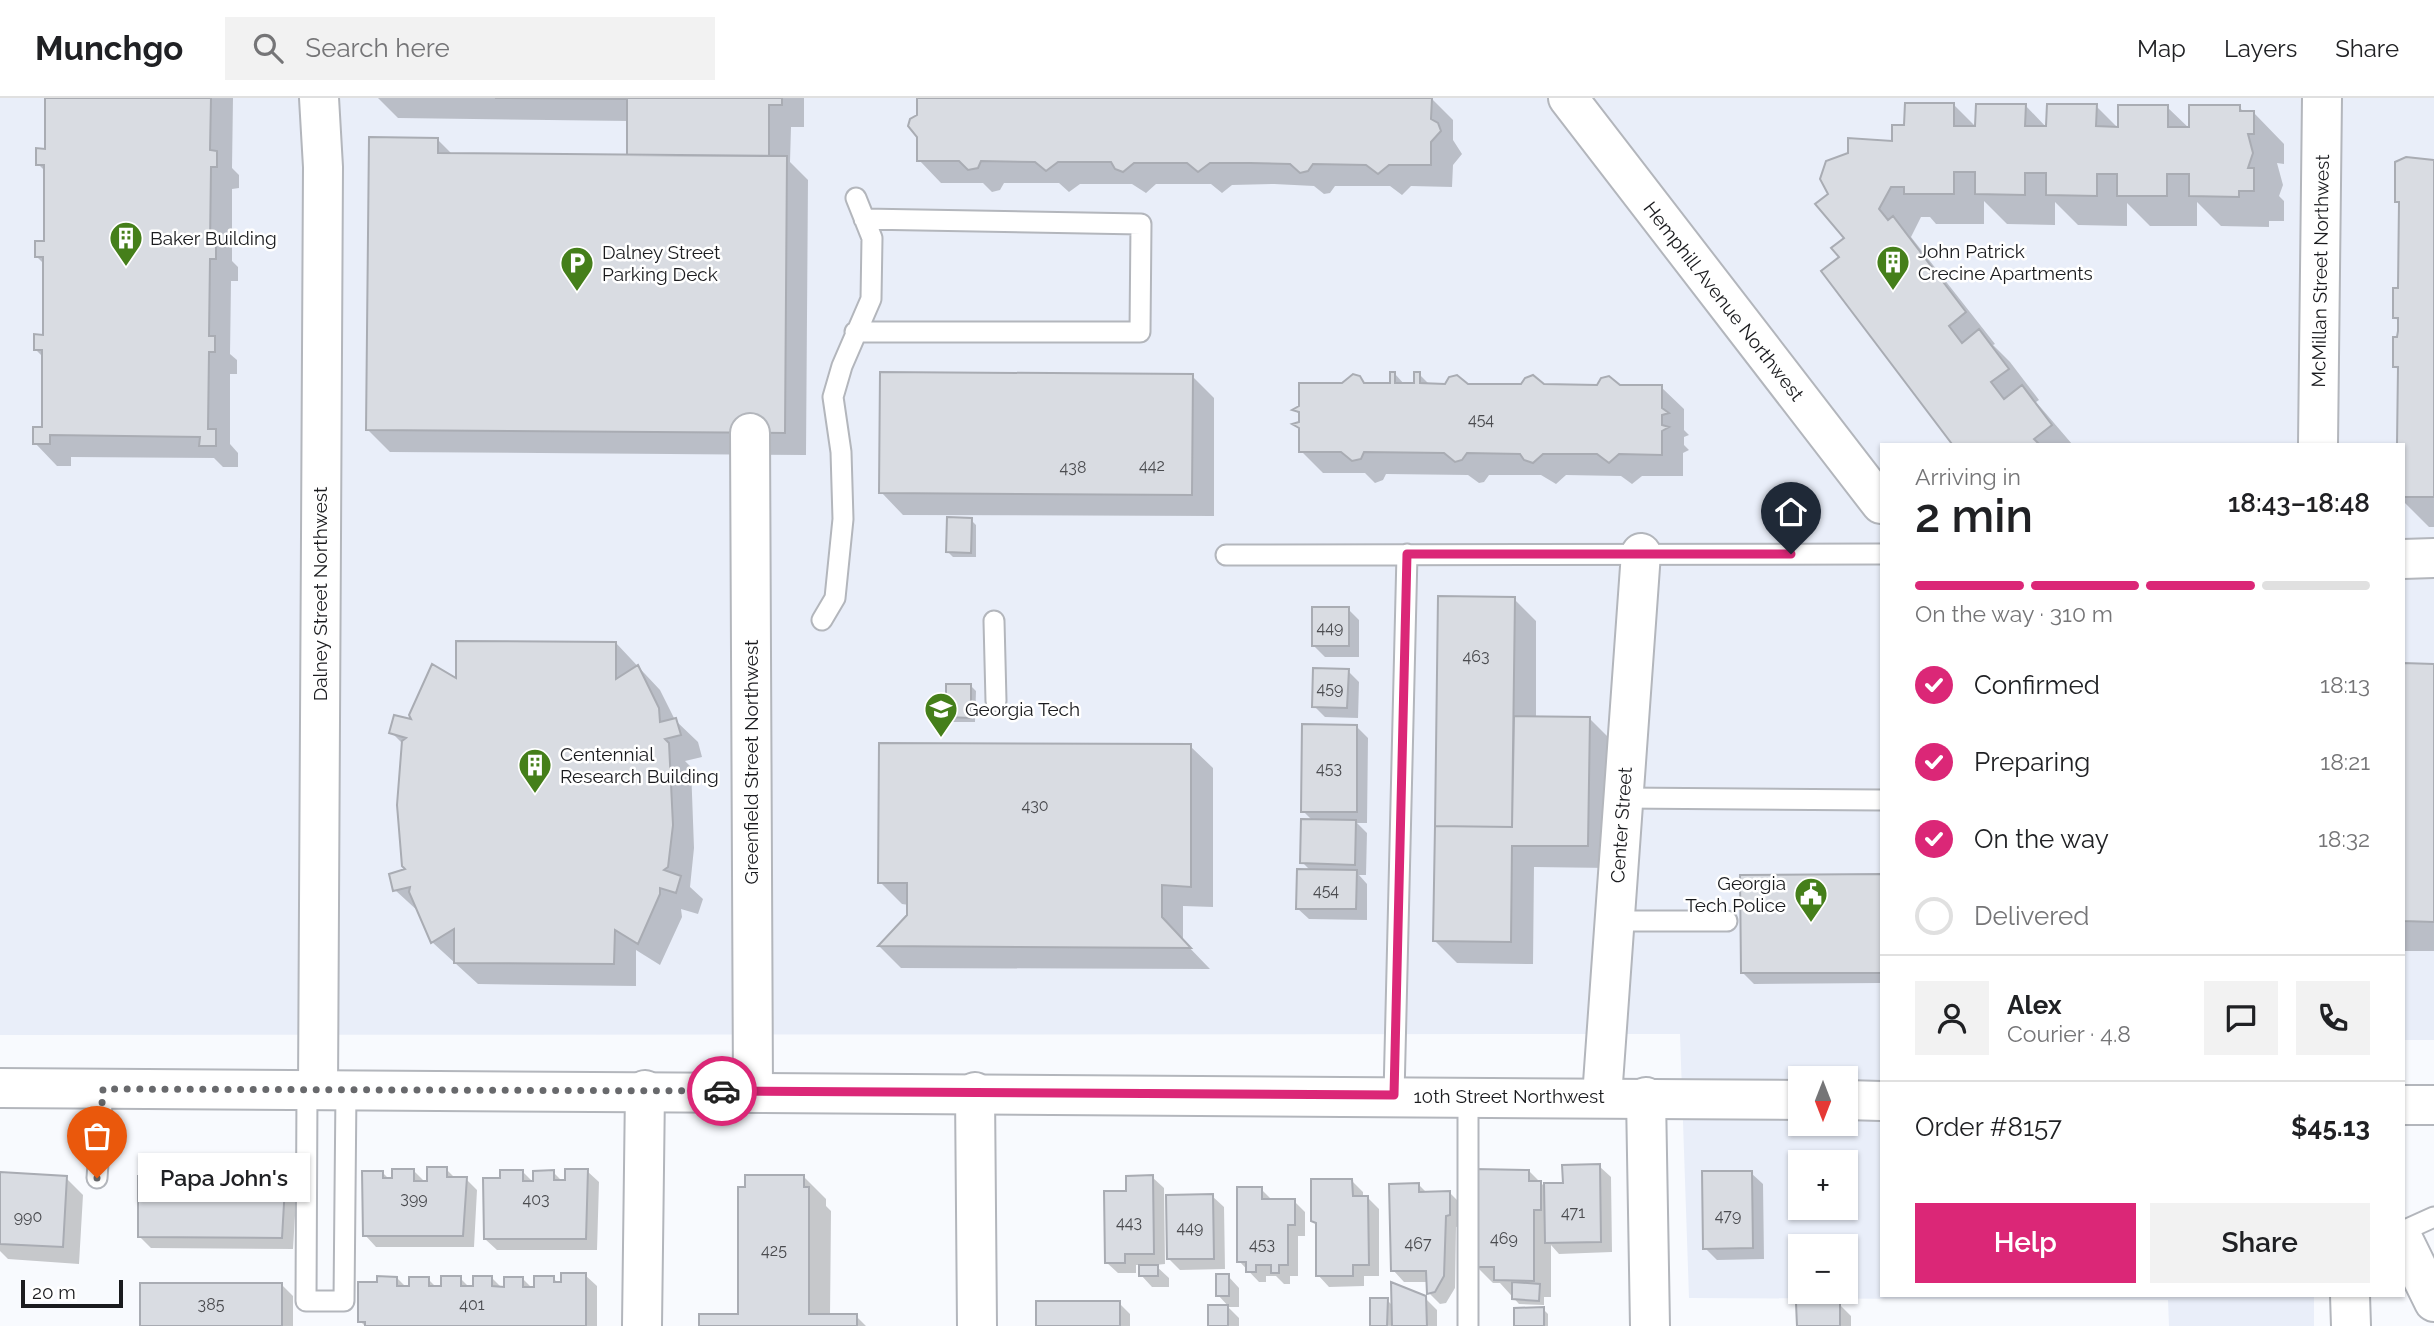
<!DOCTYPE html>
<meta charset="utf-8">
<style>
body{margin:0;font-family:Raleway,sans-serif;background:#f2f2f2;color:#202124;height:100vh;display:flex;flex-direction:column;font-size:26px;white-space:nowrap}
*{box-sizing:border-box;margin:0}
p{font-size:23px;color:#757577}
.icon{flex:none;width:38px;height:38px;fill:none;stroke:currentColor;stroke-width:2;stroke-linecap:round;stroke-linejoin:round}
.map{position:relative;flex:1;overflow:hidden}
.details{position:absolute;left:1880px;top:345px;width:525px;height:854px;display:flex;flex-direction:column;background:#fff;border-radius:0px;box-shadow:0 2px 5px #0004}
.details>*{flex:none}
.needle{width:46px;rotate:180deg}
.controls{position:absolute;left:1788px;top:968px;display:grid;gap:14px}
.controls a{display:grid;place-items:center;width:70px;height:70px;border-radius:0px;background:#fff;box-shadow:0 2px 5px #0004;font-size:35px}
.scale{position:absolute;left:21px;bottom:18px;width:102px;box-sizing:border-box;padding-left:7px;border:4px solid #1a1b1e;border-top:0;font-size:19px;line-height:24px;white-space:nowrap;color:#1a1b1e;-webkit-text-stroke:5px #fff;paint-order:stroke}
.pin{position:absolute;display:grid;place-items:center;width:60px;height:60px;color:#fff;margin:-72px -30px;border-radius:50% 50% 50% 0;rotate:-45deg;box-shadow:0 0 7px #0007}
.pin .icon{rotate:45deg}
.courier{position:absolute;display:grid;place-items:center;width:70px;height:70px;margin:-35px;border:5px solid #db2777;border-radius:50%;background:#fff;color:#222;box-shadow:0 2px 9px #0007}
.bubble{position:absolute;height:49px;border-radius:0px;background:#fff;box-shadow:0 2px 5px #0004;font-size:23px;font-weight:600;line-height:49px;text-align:center}
.summary em{font-style:normal;font-weight:600}
.summary div{display:flex;flex-direction:column-reverse}
.summary{display:flex;align-items:center;justify-content:space-between;height:119px;padding:0 35px}
h1{font-size:46px;font-weight:600;line-height:52px}
.bar{display:grid;grid-template-columns:repeat(4,1fr);gap:10px 7px;align-content:center;height:84px;padding:0 35px}
.bar i{height:9px;border-radius:5px;background:#e0e0e0}
.bar .current{background:#db2777}
.bar p{grid-column:span 4}
.line{display:flex;align-items:center;gap:18px;padding:0 35px;border-top:2px solid #e0e0e0}
.line div{flex:1}
.round{display:grid;place-items:center;flex:none;width:74px;height:74px;border-radius:0px;background:#f2f2f2}
ol{padding:0 35px;list-style:none}
li{display:flex;align-items:center;gap:21px;height:77px}
li p{margin-inline-start:auto}
li .icon{padding:7px;border-radius:50%;background:#db2777;color:#fff;stroke-width:4}
li:last-child{color:#757577}
li i{width:38px;height:38px;border:4px solid #e0e0e0;border-radius:50%}
.cta{display:flex;gap:14px;margin-top:auto;padding:14px 35px}
.cta a{flex:1;height:80px;border-radius:0px;background:#db2777;color:#fff;font-size:28px;font-weight:600;line-height:80px;text-align:center}
.cta a+a{background:#f2f2f2;color:#202124}
header{display:flex;align-items:center;gap:42px;box-sizing:border-box;height:98px;padding:0 35px;background:#fff;border-bottom:2px solid #e0e0e0}
header strong{font-size:33px}
nav{display:flex;gap:38px;margin-inline-start:auto;font-size:24px}
.search{width:490px;height:63px;background:#f2f2f2;display:flex;align-items:center;gap:18px;box-sizing:border-box;padding:0 24px;border-radius:0px;color:#757577;font-size:26px}
.map>svg:first-child{display:block}
.built{fill:#e9eef9;fill-rule:evenodd}
.shadow{fill:#0003}
.building{fill:#d9dce2;stroke:#a9acb3;stroke-width:2}
.lines{fill:none;stroke-linecap:round;stroke-linejoin:round}
.lane-casing{stroke:#b3b6bc;stroke-width:23}
.street-casing{stroke:#b3b6bc;stroke-width:42}
.secondary-casing{stroke:#b3b6bc;stroke-width:42}
.lane{stroke:#fff;stroke-width:19}
.street{stroke:#fff;stroke-width:38}
.secondary{stroke:#fff;stroke-width:38}
.done{stroke:#68696c;stroke-width:7;stroke-dasharray:0 12.6}
.route{stroke:#db2777;stroke-width:9}
.labels{text-anchor:middle;dominant-baseline:central;stroke-width:5;stroke-linejoin:round;paint-order:stroke}
.number-label{font-size:16px;fill:#4a4b4f}
.poi-label{font-size:19px;fill:#1a1b1e;stroke:#fff;text-anchor:start}
.street-label{font-size:19px;fill:#1a1b1e;stroke:#fff}
</style>
<header>
<strong>Munchgo</strong>
<div class="search"><svg class="icon" aria-label="search" viewBox="0 0 24 24"><circle cx="10" cy="10" r="6"/><path d="M15 15l6 6"/></svg>Search here</div>
<nav><a>Map</a><a>Layers</a><a>Share</a></nav>
</header>
<div class="map">
<svg width="2434" height="1228" viewBox="0 0 2434 1228">
<rect width="100%" height="100%" fill="#f8fafe"/>
<path class="built" d="M0 0H2434V942H2403V346H1881V1197H2314V1228H2169L2168 1202 1689 1200 1680 936 0 937ZM1801 980H1846V1026H1801ZM1801 1064H1846V1110H1801ZM1801 1148H1846V1194H1801Z"/>
<path class="shadow" d="M47 0H233L232 70 239 77V90L232 91V163L238 169V183H231L230 256 237 262V276H230V346L238 355V369H223L214 360 71 359V368H57L35 345 44 331V260L36 252 45 239V167L37 159 45 145 46 74 38 66 46 53Z
M378 0H804V29H791L790 64 808 82 806 357 390 354 368 332 438 42 453 57 628 59 629 23 398 20Z
M919 0H1431L1453 22V42L1462 56 1453 67 1452 89 1411 88 1402 97 1390 88H1335L1330 95 1324 96 1314 88 1274 86 1232 87 1222 95 1211 86H1156L1146 95 1132 86H1080L1069 94 1059 85H1004L1000 92 992 94 983 85H941L919 62Z
M1954 7 1977 30 2025 7 2048 31 2096 8 2120 32 2167 9 2191 32 2239 9 2245 15H2254L2284 46V66L2277 65 2283 87 2279 98 2284 103V123H2269V129L2221 128 2197 104V128H2150L2127 105V128L2078 127 2055 104V127L2007 126 1984 103V126H1936L1930 119H1921L1911 139 1995 246 1993 247 2010 264 2039 302 2036 304 2072 346H1954L1823 173 1841 160 1846 141 1894 45 1906 29Z
M2434 63V429H2429L2403 403V346H2399L2400 273 2394 268 2400 224 2394 219 2400 192 2401 107 2396 103Z
M1395 276 1405 287H1416L1419 276 1430 287 1661 289 1684 311V332L1689 337 1684 339V347L1689 352 1683 355V378H1642L1632 386 1621 378 1566 377 1556 386 1541 377H1489L1484 384 1479 385 1468 377 1386 376 1383 382 1375 385 1365 375H1323L1301 353V318L1295 312 1359 280 1366 287H1391Z
M1192 278 1214 300V418L903 417 881 394Z
M971 422 976 427V459H953L947 453Z
M1514 501 1536 523V620H1589L1612 643 1610 770 1534 769 1533 866 1457 865 1435 843Z
M1348 511 1359 522V559H1325L1314 548Z
M616 545 660 592 675 622 698 644 702 659 685 663 691 669 694 750 690 789 703 801 698 816 681 811 682 819 660 867 636 852V888L478 886 432 844 419 814 395 792 408 772 404 647 391 634 414 624 458 584Z
M2403 567 2434 568V853H2403Z
M1348 573 1359 584 1358 620 1325 619 1314 608Z
M971 588 976 593 975 624H953L947 619Z
M1356 628 1368 640 1367 725H1357L1367 735 1366 777H1359L1367 786V822L1309 821 1297 810 1311 773 1302 764 1313 723 1303 713Z
M1190 648 1213 670V809L1183 808V843L1210 871 901 870 879 848 909 818V807L902 806 880 784Z
M1881 778V885L1754 886 1742 874V779Z
M1599 1068 1611 1079 1612 1154 1559 1156 1551 1147V1199H1544V1207L1519 1206 1500 1185H1493L1476 1168 1529 1073 1546 1090 1565 1086Z
M179 1070 192 1083 214 1073 224 1083 247 1073 253 1080 285 1073 297 1084 293 1151 151 1150 140 1139 157 1080Z
M446 1071 456 1081H466L477 1092 474 1149H376L365 1137 383 1075 389 1081 413 1072 426 1085Z
M522 1073 535 1086 553 1074 563 1084 587 1073 599 1084 597 1152H497L485 1141 501 1081Z
M0 1075 66 1080 83 1097 79 1166 8 1161 0 1153Z
M1751 1075 1763 1086 1764 1161 1717 1162 1705 1150Z
M803 1078 826 1101V1108L831 1113 830 1218H856L866 1228H701L740 1218Z
M1152 1079 1164 1090 1165 1166 1155 1167 1169 1180V1189H1152L1141 1177V1167H1136V1175H1118L1106 1164 1128 1095Z
M1351 1082 1363 1094V1099H1367L1379 1111V1178H1364V1188L1329 1189 1318 1177V1128L1312 1123Z
M1419 1087 1427 1095H1450L1461 1106V1128L1456 1129 1455 1190 1446 1205 1440 1206 1429 1195 1428 1184H1404L1393 1172Z
M1261 1091 1273 1103H1294L1305 1114V1138H1298V1178H1290V1186H1284L1276 1178H1266V1184H1259L1239 1163Z
M1212 1098 1224 1109 1225 1171 1180 1172 1168 1160Z
M585 1177 597 1188V1228H365L360 1223 379 1186 397 1180 406 1189 428 1181 437 1190 460 1180 470 1190 491 1179 503 1191 522 1180 533 1191 553 1180 559 1186Z
M1794 1177H1801V1192L1794 1187Z
M1228 1178 1239 1190V1209H1229L1218 1197Z
M282 1187 293 1198V1228H142Z
M1425 1200 1437 1212V1228H1372L1387 1202 1393 1208Z
M1119 1205 1130 1216V1228H1038Z
M1839 1206 1851 1218V1228H1798Z
M1228 1209 1239 1220V1228H1210Z
M1543 1211 1548 1216V1228H1516Z"/>
<path class="building" d="M45 0H211L210 52 217 53V69H211L210 145H216V161H210L209 238H215V254H209L208 331H216V348H199L200 339 50 337V346H33V329H42V252H34V236L43 237V159H35V143H44V67H36V50L45 51Z
M495 0H782V7H769V58L627 57V1Z
M917 0H1432L1431 21 1438 25 1441 33 1431 44V67H1389L1378 76 1366 67 1313 66 1308 73 1300 75 1290 66 1250 65H1210L1198 74 1187 65H1134L1123 74 1115 71 1111 64H1058L1046 73 1035 64 981 63 978 70 968 72 959 63H917V39L908 28 910 21 917 17Z
M1905 5H1954V28H1975L1976 6H2026L2025 28H2046L2047 6H2097L2096 28 2118 29V7H2168V29H2189V7H2240V13H2254V36H2248L2253 55 2248 70H2254V93H2239V99L2189 98V76H2167V98H2117V76H2097V98L2046 97V75H2025V97L1975 96V74H1954V96H1904V89H1891L1879 111 1888 122 1893 118 1966 214 1949 228 1962 245 1979 231 2009 271 1991 284 2004 301 2022 287 2052 327 2034 341 2039 346H1952L1821 173 1839 159 1831 150 1844 140 1815 106 1828 96 1820 81 1826 63 1848 55V40L1892 43V27H1904Z
M369 39 438 40V55L787 58 785 335 366 332Z
M2406 59 2434 62V399H2403V346H2397L2398 269H2393V239H2397L2398 233V220H2393V190H2398L2399 104H2395V64Z
M880 274 1193 276 1192 397 879 395Z
M1390 274H1395V285H1414V274H1420V285L1445 286 1449 279 1457 277 1468 286H1521L1525 280 1533 277 1544 286 1597 287 1601 280 1609 278 1620 287H1662V310L1669 315 1662 317V327L1669 329 1662 333V357L1619 356 1609 365 1597 356H1543L1533 365 1524 362 1520 356 1467 355 1462 362 1455 364 1444 355 1364 354 1361 361 1352 363 1341 354H1299V330L1292 326 1299 324V314L1292 312 1299 308V285H1342L1353 276 1360 278 1364 285H1390Z
M947 419 972 420 971 455 946 454Z
M1438 498 1515 499 1512 729 1435 728Z
M1312 509H1349V548H1312Z
M456 543 616 544V581L638 567 659 610 660 624 676 620 681 637 665 641 669 645 673 727 668 769 664 772 681 778 676 795 660 790V796L638 846 615 832 614 866 454 865V831L431 845 409 794 410 789 393 793 389 776 405 771 402 768 397 707 402 643 406 640 389 635 394 617 411 621 409 617 432 566 456 580Z
M2403 565 2434 566V824L2403 823Z
M1313 570 1349 571 1347 610 1312 609Z
M946 586H971V620L946 619Z
M1514 618 1590 619 1588 748H1512L1511 844 1433 843 1435 728 1512 729Z
M1302 626 1357 627V714H1301Z
M879 645 1191 646V789L1162 787V819L1191 850 878 848 907 817V785H878Z
M1301 721 1356 722 1355 767 1300 765Z
M1297 771 1357 772 1356 811H1296Z
M1881 776V875H1741L1740 777Z
M1600 1066 1601 1144 1545 1145 1544 1085H1563L1562 1067Z
M155 1068H180V1082H190V1072H215V1081H227V1071H247V1078H260V1071H286L282 1140 138 1139V1078H155Z
M427 1069H447V1079H467L463 1138H363L362 1073H383V1080H392V1071H414V1083H427Z
M565 1071H588L586 1141H484L483 1080H500V1072H523V1083H533V1073L554 1072V1082H565Z
M1475 1071 1529 1072V1083H1541V1112H1534V1183L1494 1182V1169H1474Z
M1702 1073H1752L1753 1150 1703 1151Z
M0 1074 67 1078 63 1149 0 1146Z
M745 1077H804V1089H809V1216H857V1228H699V1216H738V1089H745Z
M1153 1077 1154 1156H1125V1165H1105L1104 1093H1126V1078Z
M1311 1081H1352L1353 1098H1368L1369 1167H1353V1178H1316V1125L1311 1123Z
M1419 1085V1094L1450 1093V1117L1446 1118 1444 1178 1435 1194 1427 1196 1426 1173H1391L1389 1086Z
M1237 1089H1262V1101H1295V1127H1288V1167H1279V1175H1271V1167H1256V1174H1246V1164H1237Z
M1213 1096 1214 1161H1167L1166 1097Z
M1139 1167H1158V1178H1139Z
M561 1175H586V1228H365V1224H358V1184H377V1178L397 1179V1188H409V1179H429V1188H441V1178H461V1188H473V1178H492V1188L504 1189V1179H523V1189H534V1178H554V1184H561Z
M1216 1176H1229V1198H1216Z
M1391 1184 1426 1198 1427 1228H1392Z
M1512 1184 1540 1186 1539 1203 1512 1201Z
M140 1185H282V1228H140Z
M1370 1200H1388L1387 1228H1370Z
M1036 1203H1120V1228H1036Z
M1796 1205H1840V1228H1797Z
M1208 1207H1228V1228H1208Z
M1544 1209V1228H1514V1210Z"/>
<g class="lines">
<defs>
<path id="lane" d="M855 234H1140L1141 126 864 121
M1226 457 1881 456
M822 522 835 500 843 421 841 354 833 299 842 268 871 201 872 140 856 100
M994 523 996 603
M1623 700 1881 702
M1615 823H1727
M307 992 306 1203H344L346 992
M1394 997 1407 456
M97 1080 103 991
M2403 1133 2434 1119
M1468 1228V998"/>
<path id="street" d="M750 335 753 993
M2318 346 2322 0
M2403 461 2434 460
M318 992 323 69 319 0
M975 994 977 1228
M1602 999 1641 455
M1646 999 1650 1228
M2350 1197 2351 1228
M642 1228 645 992"/>
<path id="secondary" d="M1568 0 1881 406
M0 990 1801 1002
M1846 1002 1881 1003
M2403 1007H2434
M2403 1141 2434 1204"/>
</defs>
<use href="#lane" class="lane-casing"/>
<use href="#street" class="street-casing"/>
<use href="#secondary" class="secondary-casing"/>
<use href="#lane" class="lane"/>
<use href="#street" class="street"/>
<use href="#secondary" class="secondary"/>
</g>
<g class="lines">
<path class="done" d="M97 1080 103 991 722 993"/>
<path class="route" d="M722 993 1394 997 1407 456H1791"/>
</g>
<defs>
<symbol id="building-pin" viewBox="-11 -11 22 30"><path d="M0 17L-7.5 6A9.5 9.5 0 1 1 7.5 6Z" fill="#457f1a" stroke="#fff"/><path d="M-4-6H4V6H1V3H-1V6H-4ZM-2.5-4.3h1.7v1.8h-1.7ZM.8-4.3h1.7v1.8H.8ZM-2.5-1h1.7V.8h-1.7ZM.8-1h1.7V.8H.8Z" fill="#fff"/></symbol>
<symbol id="parking-pin" viewBox="-11 -11 22 30"><path d="M0 17L-7.5 6A9.5 9.5 0 1 1 7.5 6Z" fill="#457f1a" stroke="#fff"/><path d="M-3.5-5.5H1a3.5 3.5 0 0 1 0 7H-1V5.5H-3.5ZM-1-3.4V-.6H.8a1.4 1.4 0 0 0 0-2.8Z" fill="#fff"/></symbol>
<symbol id="university-pin" viewBox="-11 -11 22 30"><path d="M0 17L-7.5 6A9.5 9.5 0 1 1 7.5 6Z" fill="#457f1a" stroke="#fff"/><path d="M0-5L7-2L0 1L-7-2ZM-4 1L0 2.5L4 1V4Q0 6-4 4Z" fill="#fff"/></symbol>
<symbol id="civic-pin" viewBox="-11 -11 22 30"><path d="M0 17L-7.5 6A9.5 9.5 0 1 1 7.5 6Z" fill="#457f1a" stroke="#fff"/><path d="M-.6-6.5H3V-4.5H.6V-3L4-1V1h2V6H-6V1h2V-1L-.6-3ZM-1.2 2.5V6h2.4V2.5Z" fill="#fff"/></symbol>
</defs>
<g fill-rule="evenodd">
<use href="#building-pin" x="107" y="121" width="38" height="52"/>
<use href="#building-pin" x="1874" y="145" width="38" height="52"/>
<use href="#parking-pin" x="558" y="146" width="38" height="52"/>
<use href="#university-pin" x="922" y="592" width="38" height="52"/>
<use href="#building-pin" x="516" y="648" width="38" height="52"/>
<use href="#civic-pin" x="1792" y="777" width="38" height="52"/>
</g>
<g class="labels">
<g class="number-label">
<text x="1481" y="321">454</text>
<text x="1152" y="367">442</text>
<text x="1073" y="369">438</text>
<text x="1330" y="529">449</text>
<text x="1476" y="558">463</text>
<text x="1330" y="590">459</text>
<text x="1329" y="670">453</text>
<text x="1035" y="707">430</text>
<text x="1326" y="792">454</text>
<text x="414" y="1100">399</text>
<text x="536" y="1101">403</text>
<text x="1573" y="1114">471</text>
<text x="1728" y="1117">479</text>
<text x="28" y="1118">990</text>
<text x="1129" y="1124">443</text>
<text x="1190" y="1129">449</text>
<text x="1504" y="1140">469</text>
<text x="1418" y="1145">467</text>
<text x="1262" y="1146">453</text>
<text x="774" y="1152">425</text>
<text x="211" y="1206">385</text>
<text x="472" y="1206">401</text>
</g>
<g class="poi-label">
<text x="150" y="140">Baker Building</text>
<text x="1918" y="153">John Patrick<tspan x="1918" dy="22">Crecine Apartments</tspan></text>
<text x="602" y="154">Dalney Street<tspan x="602" dy="22">Parking Deck</tspan></text>
<text x="965" y="611">Georgia Tech</text>
<text x="560" y="656">Centennial<tspan x="560" dy="22">Research Building</tspan></text>
<text x="1786" y="785" text-anchor="end">Georgia<tspan x="1786" dy="22">Tech Police</tspan></text>
</g>
<g class="street-label">
<text transform="translate(2320 173) rotate(-89)">McMillan Street Northwest</text>
<text transform="translate(1724 203) rotate(52)">Hemphill Avenue Northwest</text>
<text transform="translate(320 496) rotate(-90)">Dalney Street Northwest</text>
<text transform="translate(751 664) rotate(-90)">Greenfield Street Northwest</text>
<text transform="translate(1621 727) rotate(-86)">Center Street</text>
<text x="1509" y="998">10th Street Northwest</text>
</g>
</g>
</svg>
<div class="controls">
<a><svg class="needle" viewBox="-14 -14 28 28"><path d="M0-13l5 13h-10z" fill="#e53935"/><path d="M0 13l5-13h-10z" fill="#757577"/></svg></a>
<a>+</a>
<a>−</a>
</div>
<div class="scale">20 m</div>
<div class="pin" style="left:97px;top:1080px;background:#ea580c"><svg class="icon" aria-label="bag" viewBox="0 0 24 24"><path d="M5 8h14l-1 12H6zM9 8a3 3 0 0 1 6 0"/></svg></div>
<div class="pin" style="left:1791px;top:456px;background:#1f2937"><svg class="icon" aria-label="home" viewBox="0 0 24 24"><path d="M3 11l9-7 9 7M6 9v11h12V9"/></svg></div>
<div class="courier" style="left:722px;top:993px"><svg class="icon" aria-label="car" viewBox="0 0 24 24"><path d="M5 17H2v-5l4-1 3-4h7l3 4 3 1v5h-3M9 17h6M6 11h13"/><circle cx="7" cy="17" r="2"/><circle cx="17" cy="17" r="2"/></svg></div>
<div class="bubble" style="left:138px;top:1055px;width:172px">Papa John's</div>
<section class="details">
<div class="summary"><div><h1>2 min</h1><p>Arriving in</p></div><em>18:43–18:48</em></div>
<div class="bar"><i class="current"></i><i class="current"></i><i class="current"></i><i></i><p>On the way · 310 m</p></div>
<ol>
<li><svg class="icon" aria-label="check" viewBox="0 0 24 24"><path d="M5 12l5 5 9-10"/></svg>Confirmed<p>18:13</p></li>
<li><svg class="icon" aria-label="check" viewBox="0 0 24 24"><path d="M5 12l5 5 9-10"/></svg>Preparing<p>18:21</p></li>
<li><svg class="icon" aria-label="check" viewBox="0 0 24 24"><path d="M5 12l5 5 9-10"/></svg>On the way<p>18:32</p></li>
<li><i></i>Delivered</li>
</ol>
<div class="line" style="height:126px"><a class="round"><svg class="icon" aria-label="person" viewBox="0 0 24 24"><circle cx="12" cy="8" r="4"/><path d="M4 21q1-7 8-7t8 7"/></svg></a><div><b>Alex</b><p>Courier · 4.8</p></div><a class="round"><svg class="icon" aria-label="chat" viewBox="0 0 24 24"><path d="M4 5h16v11H9l-5 4z"/></svg></a><a class="round"><svg class="icon" aria-label="phone" viewBox="0 0 24 24"><path d="M5 4h4l2 5-3 2q2 4 5 5l2-3 5 2v4C11 20 4 13 5 4z"/></svg></a></div>
<div class="line" style="height:91px"><div>Order #8157</div><b>$45.13</b></div>
<div class="cta"><a>Help</a><a>Share</a></div>
</section>
</div>
